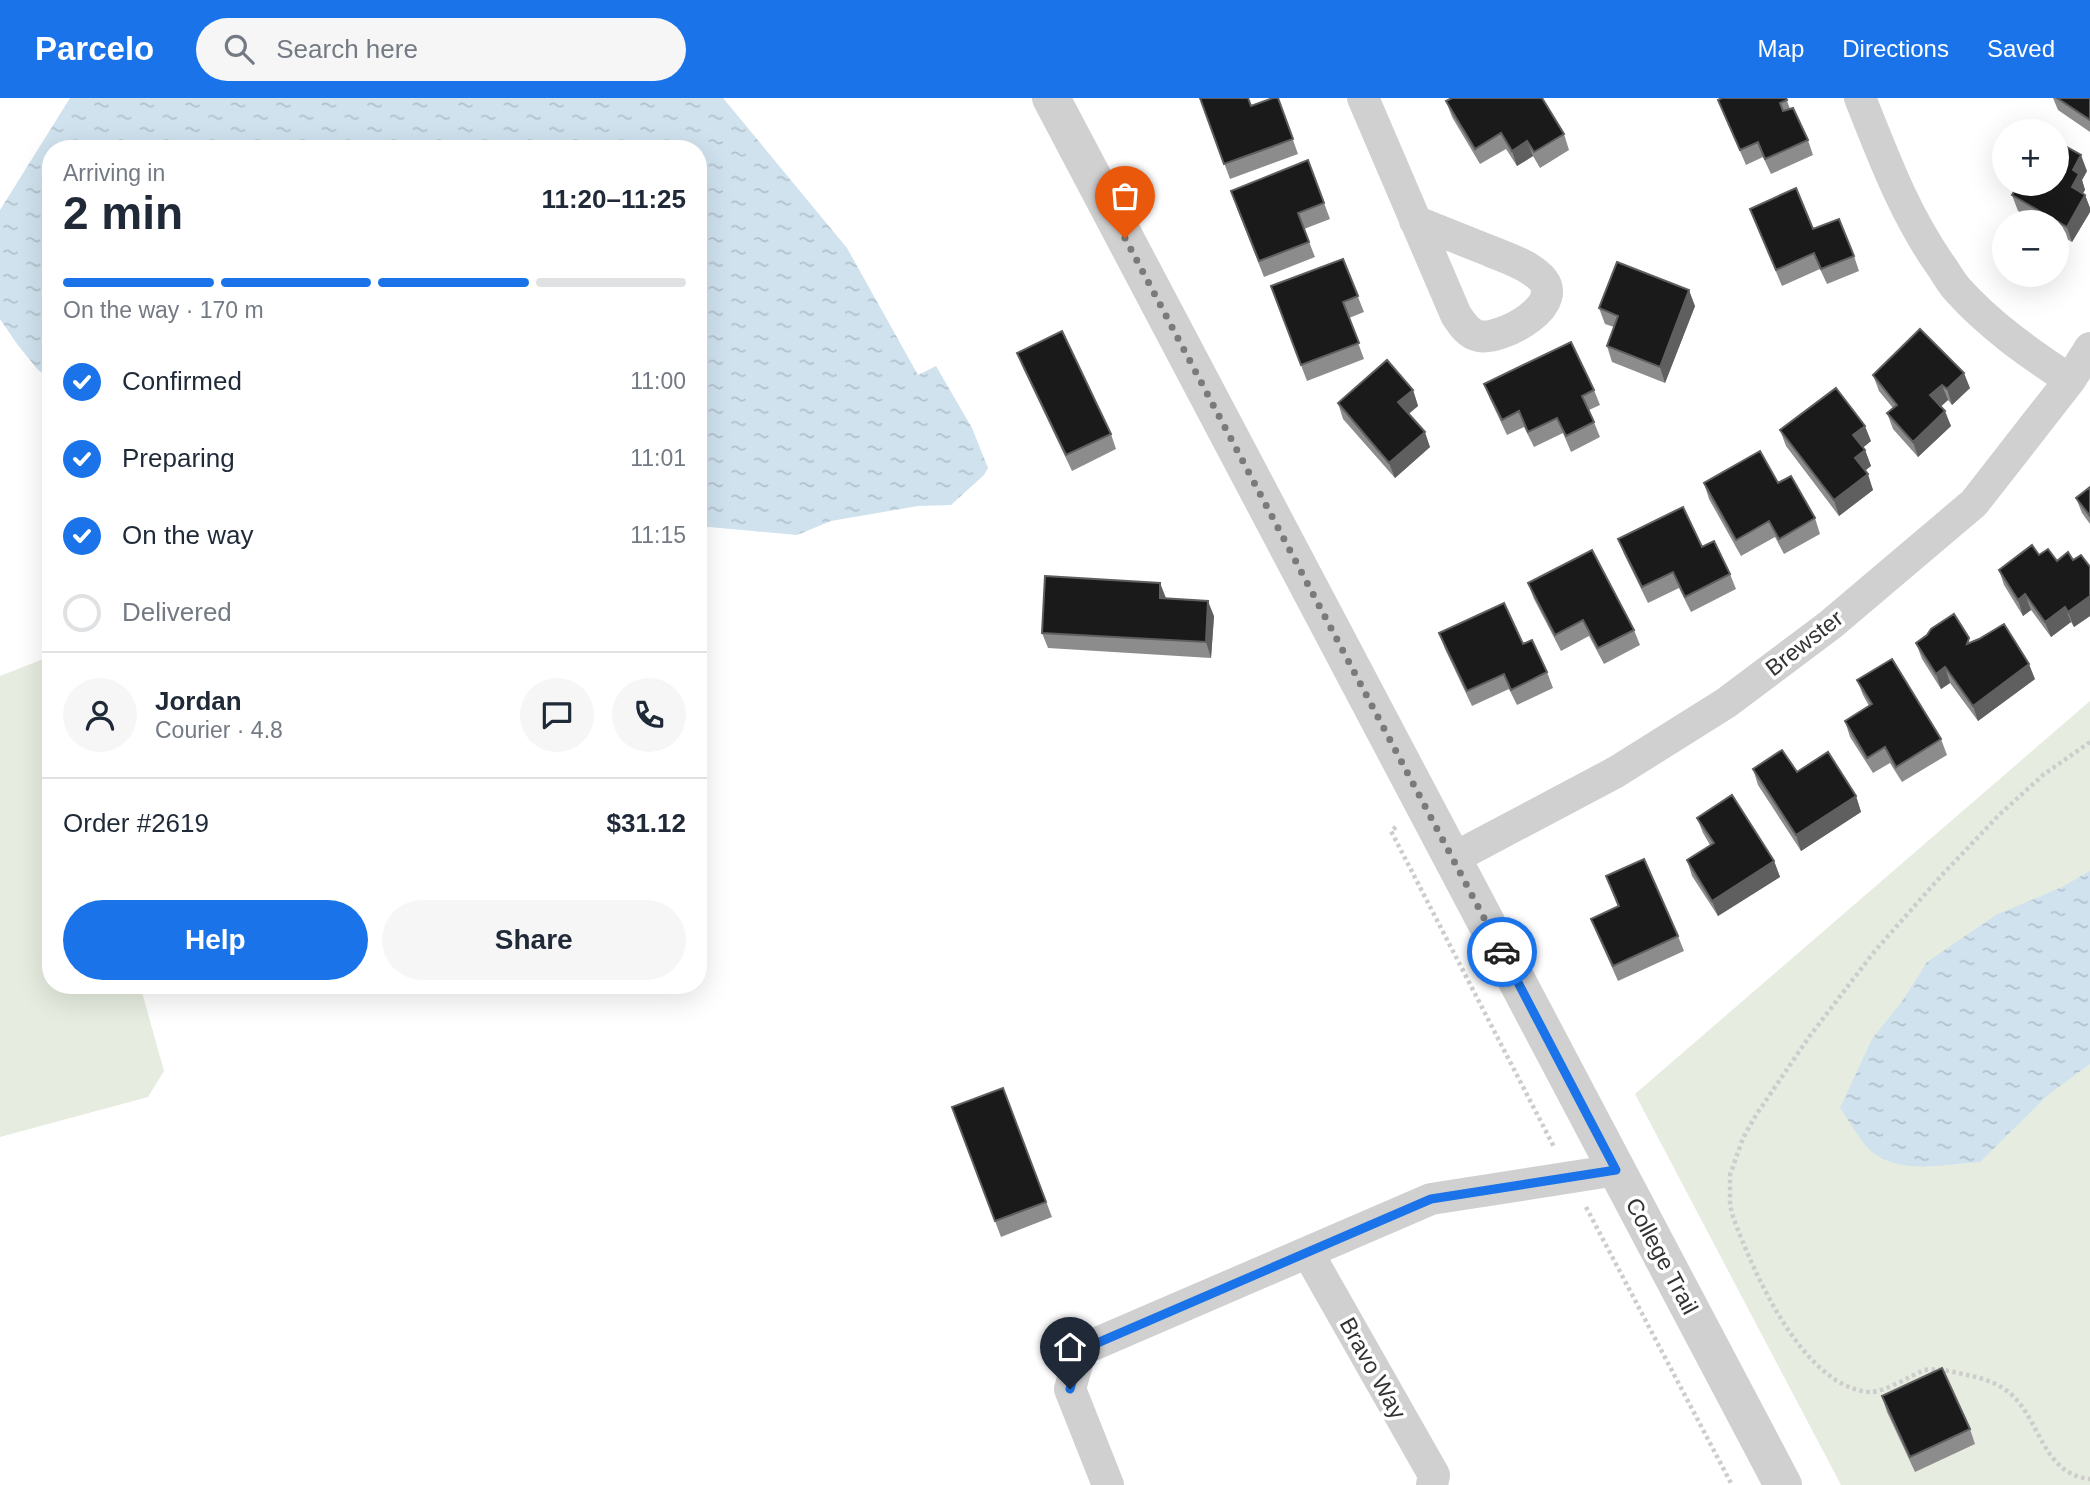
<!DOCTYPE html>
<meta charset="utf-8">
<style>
body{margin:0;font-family:Arial,sans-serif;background:#f6f6f7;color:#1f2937;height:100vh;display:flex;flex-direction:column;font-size:26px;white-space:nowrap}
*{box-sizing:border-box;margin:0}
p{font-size:23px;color:#747a83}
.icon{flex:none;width:38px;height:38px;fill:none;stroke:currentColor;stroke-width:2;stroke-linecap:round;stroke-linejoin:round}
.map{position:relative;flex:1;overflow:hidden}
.sheet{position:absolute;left:42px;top:42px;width:665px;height:854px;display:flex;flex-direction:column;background:#fff;border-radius:28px;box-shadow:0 7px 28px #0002}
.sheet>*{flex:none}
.tools{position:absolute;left:1992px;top:21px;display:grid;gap:14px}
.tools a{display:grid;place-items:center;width:77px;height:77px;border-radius:50%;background:#fff;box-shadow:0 7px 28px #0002;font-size:35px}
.pin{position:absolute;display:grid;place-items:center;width:60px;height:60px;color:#fff;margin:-72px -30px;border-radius:50% 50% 50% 0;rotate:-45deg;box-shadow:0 0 7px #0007}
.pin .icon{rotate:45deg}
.courier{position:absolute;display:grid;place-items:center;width:70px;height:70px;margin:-35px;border:5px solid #1a73e8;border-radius:50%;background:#fff;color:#222;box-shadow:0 2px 9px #0007}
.summary em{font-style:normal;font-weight:800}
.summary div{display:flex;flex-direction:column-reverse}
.summary{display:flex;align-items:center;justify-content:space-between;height:119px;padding:0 21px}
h1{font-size:46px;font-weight:800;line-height:52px}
.bar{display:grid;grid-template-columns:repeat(4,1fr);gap:10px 7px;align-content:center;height:84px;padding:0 21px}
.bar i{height:9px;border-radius:5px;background:#e0e1e3}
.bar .selected{background:#1a73e8}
.bar p{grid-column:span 4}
.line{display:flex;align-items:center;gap:18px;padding:0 21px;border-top:2px solid #e0e1e3}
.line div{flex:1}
.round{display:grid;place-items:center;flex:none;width:74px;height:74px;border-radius:37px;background:#f6f6f7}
ol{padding:0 21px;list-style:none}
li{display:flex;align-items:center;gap:21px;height:77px}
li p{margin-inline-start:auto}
li .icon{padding:7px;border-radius:50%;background:#1a73e8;color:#fff;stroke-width:4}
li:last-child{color:#747a83}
li i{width:38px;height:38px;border:4px solid #e0e1e3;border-radius:50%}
.primary-button{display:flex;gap:14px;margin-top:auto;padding:14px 21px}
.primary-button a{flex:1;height:80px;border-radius:42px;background:#1a73e8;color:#fff;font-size:28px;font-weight:800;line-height:80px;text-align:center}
.primary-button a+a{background:#f6f6f7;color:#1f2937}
header{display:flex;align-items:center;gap:42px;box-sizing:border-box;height:98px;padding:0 35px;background:#1a73e8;color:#fff}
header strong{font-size:33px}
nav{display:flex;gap:38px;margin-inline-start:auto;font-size:24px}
.search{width:490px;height:63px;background:#f6f6f7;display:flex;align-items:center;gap:18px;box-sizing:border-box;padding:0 24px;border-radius:38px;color:#747a83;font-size:26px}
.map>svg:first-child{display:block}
.green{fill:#e6ecdf}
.water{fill:url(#water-ripples)}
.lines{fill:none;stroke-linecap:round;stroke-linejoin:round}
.path{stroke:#cdcdcd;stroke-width:4.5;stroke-dasharray:3.5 3.5;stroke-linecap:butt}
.minor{stroke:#d0d0d0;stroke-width:32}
.tertiary{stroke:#d0d0d0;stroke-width:38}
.wall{fill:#8c8c8c}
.shaded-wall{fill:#5f5f5f}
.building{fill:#1a1a1a;stroke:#5f5f5f;stroke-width:2}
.done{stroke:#7a7a7a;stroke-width:7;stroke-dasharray:0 12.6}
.route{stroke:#1a73e8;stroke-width:9}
.labels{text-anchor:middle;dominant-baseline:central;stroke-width:7;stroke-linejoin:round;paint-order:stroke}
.street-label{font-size:23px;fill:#333;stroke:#fff}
</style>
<header>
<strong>Parcelo</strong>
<div class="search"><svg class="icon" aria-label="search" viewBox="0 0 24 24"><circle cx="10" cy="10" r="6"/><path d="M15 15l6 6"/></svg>Search here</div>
<nav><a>Map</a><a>Directions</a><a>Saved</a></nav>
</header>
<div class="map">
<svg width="2090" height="1387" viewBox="0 0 2090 1387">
<defs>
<pattern id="water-ripples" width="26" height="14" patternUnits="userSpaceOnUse" patternTransform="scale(1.75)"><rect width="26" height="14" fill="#cfe2ee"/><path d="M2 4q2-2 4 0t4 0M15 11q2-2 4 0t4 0" fill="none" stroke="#b2c2cd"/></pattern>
</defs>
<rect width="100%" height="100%" fill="#fff"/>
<path class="green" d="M46 560 51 577V887H140L164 973 148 999 0 1039V578Z
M2090 603V1387H1841L1635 996Z"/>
<path class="water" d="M70 0H723L847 150 918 277 936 268 972 330 988 370 984 377 951 407 918 408 831 423 797 437 698 428V51H51V281L38 272 17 246 0 221V112Z
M2090 773V966L2048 997 1980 1064C1946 1066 1901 1077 1872 1054 1862 1046 1848 1021 1840 1010L1872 941 1903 902 1927 864 1996 817 2062 789Z"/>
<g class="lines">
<path class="path" d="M2090 644 2043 677 1999 717 1942 777 1874 854 1809 939 1756 1017 1743 1040 1730 1077V1107L1733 1119C1753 1173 1803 1290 1870 1294 1882 1295 1911 1278 1924 1272 1939 1270 1953 1274 1967 1277 1983 1280 2000 1286 2012 1297 2041 1324 2043 1376 2090 1381
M1396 729 1391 733 1554 1049
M1586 1109 1732 1387"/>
<path class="minor" d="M1363 0 1456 217C1462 226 1468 236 1479 238 1501 243 1572 205 1538 177 1524 165 1506 160 1490 153 1465 143 1440 133 1415 123
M1860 0C1883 57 1903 113 1939 165 1945 173 1950 183 1957 191 1990 228 2029 255 2070 282
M1452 761 1616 674 1726 605 1830 527 1974 405 2070 282 2090 250
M1308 1155 1434 1377 1432 1387
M1108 1387 1070 1291 1081 1252 1431 1101 1617 1072"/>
<path class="tertiary" d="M1051 0 1783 1387"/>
</g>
<path class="wall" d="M1200 0 1251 8 1278 0 1298 56 1230 81Z
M1786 0 1790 11 1808 42 1813 57 1771 76 1763 59 1746 67 1718 2Z
M2053 0H2090V34L2058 12Z
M1446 3 1564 36 1569 52 1540 70 1533 58 1517 68 1506 51 1480 66 1452 19Z
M1308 62 1330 121 1304 131 1315 159 1264 179 1236 108Z
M2087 73 2082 82 2085 92 2083 95 2085 97 2090 110V114L2072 144 2056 135V124H2038L2018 113 2012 97Z
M1750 111 1813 131 1854 158 1859 173 1827 186 1820 171 1782 188Z
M1343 161 1364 214 1349 220 1364 261 1307 283 1271 188Z
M1695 208 1665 285 1612 264 1607 248 1614 229 1605 226 1599 210Z
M1017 255 1111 336 1116 351 1072 373 1023 270Z
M1873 277 1970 290 1952 307 1948 302 1941 308 1951 328 1918 359 1893 331 1887 315 1893 310 1879 293Z
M1484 286 1594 292 1600 307 1589 312 1600 339 1571 354 1563 335 1534 349 1524 329 1507 337 1490 301Z
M1413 292 1418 308 1409 316 1430 349 1395 380 1343 321 1338 305Z
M1780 332 1871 343 1863 349 1865 352 1871 368 1865 373 1873 392 1839 418 1786 348Z
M1704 385H1778L1815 420 1820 436 1784 456 1775 439 1741 458 1709 401Z
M2090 389V426L2082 415 2076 400Z
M1618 441 1702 449 1730 476 1736 491 1691 514 1679 490 1648 505 1624 456Z
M2039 457 2057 463 2073 462 2090 469V518L2074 529 2071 524 2051 539 2031 512 2023 518 2004 487 1999 472Z
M1160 485 1166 500 1214 518 1211 560 1048 550 1042 535Z
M1528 485 1634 532 1640 547 1604 566 1589 538 1561 553 1534 501Z
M1439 535 1523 546 1547 574 1553 590 1517 607 1509 591 1472 608 1445 551Z
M1971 544 2035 581 1978 623 1950 585 1941 591 1922 561 1916 545Z
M1857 582 1941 641 1947 657 1902 684 1890 665 1873 675 1850 639 1845 623 1869 608 1863 597Z
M1753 671 1797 674 1856 698 1861 714 1801 753 1758 687Z
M1697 720 1774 763 1780 779 1718 818 1692 778 1687 762 1710 747 1703 735Z
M1606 778 1678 838 1684 853 1618 883 1597 836 1591 821 1618 809Z
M1003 990 1052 1119 1001 1139 952 1009Z
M1882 1298 1970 1331 1975 1346 1915 1374 1887 1314Z"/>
<path class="shaded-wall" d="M1527 43 1533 58 1517 68 1512 53Z
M2081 57 2087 73 2082 82 2085 92 2077 105 2072 89 2073 72Z
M2085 97 2090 110V114L2072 144 2067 129Z
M1689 192 1695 208 1665 285 1660 269Z
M1964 275 1970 290 1952 307 1947 291Z
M1942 287 1948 302 1936 313 1930 297Z
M1413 292 1418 308 1404 319 1398 304Z
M1945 313 1951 328 1918 359 1913 344Z
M1865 328 1871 343 1859 353 1853 337Z
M1425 334 1430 349 1395 380 1389 365Z
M1865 352 1871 368 1860 376 1855 360Z
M1868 376 1873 392 1839 418 1834 402Z
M1160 485 1166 501 1160 500Z
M2025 496 2031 512 2023 518 2018 502Z
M2090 498V518L2074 529 2068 514Z
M1208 503 1214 518 1211 560 1206 544Z
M2065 509 2071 524 2051 539 2045 524Z
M2029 566 2035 581 1978 623 1973 608Z
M1945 569 1950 585 1941 591 1936 576Z
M1856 698 1861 714 1801 753 1796 737Z
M1774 763 1780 779 1718 818 1712 803Z"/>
<path class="building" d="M1200 0H1248L1251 8 1273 0H1278L1293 41 1224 66Z
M1452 0H1542L1564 36 1534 54 1527 43 1512 53 1501 35 1475 51 1446 3Z
M1722 0H1786L1787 2 1780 5 1783 13 1793 10 1808 42 1765 61 1758 44 1740 52 1718 2Z
M2057 0H2090V22Z
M2056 43 2081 57 2073 72 2079 76 2072 89 2085 97 2067 129 2012 97 2019 86H2056Z
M1308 62 1324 105 1298 115 1309 144 1259 163 1231 93Z
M1796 90 1813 131 1839 121 1854 158 1821 171 1814 155 1776 172 1750 111Z
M1343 161 1358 198 1343 204 1359 245 1301 267 1271 188Z
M1617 164 1689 192 1660 269 1607 248 1618 218 1599 210Z
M1920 231 1964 275 1947 291 1942 287 1930 297 1945 313 1913 344 1887 315 1897 307 1873 277Z
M1062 233 1111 336 1066 357 1017 255Z
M1571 244 1594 292 1582 298 1594 324 1566 338 1557 320 1528 334 1519 313 1502 322 1484 286Z
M1387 262 1413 292 1398 304 1425 334 1389 365 1338 305Z
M1836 290 1865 328 1853 337 1865 352 1855 360 1868 376 1834 402 1780 332Z
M1760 353 1778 385 1791 378 1815 420 1779 441 1769 423 1736 442 1704 385Z
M2090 389V418L2076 400Z
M1683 409 1702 449 1714 443 1730 476 1685 499 1673 474 1642 489 1618 441Z
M2032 447 2039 457 2048 451 2057 463 2068 454 2073 462 2081 457 2090 469V498L2068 514 2065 509 2045 524 2025 496 2018 502 1999 472Z
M1592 452 1634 532 1598 550 1583 522 1555 537 1528 485Z
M1045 478 1160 485V500L1208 503 1206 544 1042 535Z
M1504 505 1523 546 1532 542 1547 574 1511 592 1504 576 1467 593 1439 535Z
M1954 516 1969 540 1967 546 1979 541 2004 526 2029 566 1973 608 1945 569 1936 576 1916 545 1927 537 1931 531Z
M1892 561 1941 641 1896 669 1885 649 1867 660 1845 623 1872 606 1857 582Z
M1782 652 1797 674 1828 654 1856 698 1796 737 1753 671Z
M1732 697 1774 763 1712 803 1687 762 1714 745 1697 720Z
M1644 761 1678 838 1613 868 1591 821 1619 808 1606 778Z
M1003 990 1046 1104 995 1123 952 1009Z
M1942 1270 1970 1331 1910 1359 1882 1298Z"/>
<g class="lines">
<path class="done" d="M1125 140 1502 854"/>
<path class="route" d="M1070 1291 1081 1252 1431 1101 1616 1072 1502 854"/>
</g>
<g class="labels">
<g class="street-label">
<text transform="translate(1804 545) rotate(-38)">Brewster</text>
<text transform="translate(1662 1158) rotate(62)">College Trail</text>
<text transform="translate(1373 1270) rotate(61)">Bravo Way</text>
</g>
</g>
</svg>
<div class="tools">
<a>+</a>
<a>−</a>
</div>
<div class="pin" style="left:1125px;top:140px;background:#ea580c"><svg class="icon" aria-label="bag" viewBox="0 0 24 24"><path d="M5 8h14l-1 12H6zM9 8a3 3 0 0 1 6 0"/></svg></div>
<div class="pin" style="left:1070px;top:1291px;background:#1f2937"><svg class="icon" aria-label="home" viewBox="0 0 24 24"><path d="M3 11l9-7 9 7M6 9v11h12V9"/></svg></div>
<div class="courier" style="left:1502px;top:854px"><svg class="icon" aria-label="car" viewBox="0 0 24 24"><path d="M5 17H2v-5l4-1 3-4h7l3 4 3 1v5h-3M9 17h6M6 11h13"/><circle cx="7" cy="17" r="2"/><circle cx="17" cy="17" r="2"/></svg></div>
<section class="sheet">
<div class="summary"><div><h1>2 min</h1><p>Arriving in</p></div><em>11:20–11:25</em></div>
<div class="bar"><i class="selected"></i><i class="selected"></i><i class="selected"></i><i></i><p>On the way · 170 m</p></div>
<ol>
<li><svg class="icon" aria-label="check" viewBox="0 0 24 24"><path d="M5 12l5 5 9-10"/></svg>Confirmed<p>11:00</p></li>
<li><svg class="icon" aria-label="check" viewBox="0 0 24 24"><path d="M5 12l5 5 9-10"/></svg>Preparing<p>11:01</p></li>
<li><svg class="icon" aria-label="check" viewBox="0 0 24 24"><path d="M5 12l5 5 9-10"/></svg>On the way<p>11:15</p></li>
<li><i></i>Delivered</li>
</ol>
<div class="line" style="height:126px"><a class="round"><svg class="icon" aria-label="person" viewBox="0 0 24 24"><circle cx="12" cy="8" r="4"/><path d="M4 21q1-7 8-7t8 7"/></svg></a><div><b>Jordan</b><p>Courier · 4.8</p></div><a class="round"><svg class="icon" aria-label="chat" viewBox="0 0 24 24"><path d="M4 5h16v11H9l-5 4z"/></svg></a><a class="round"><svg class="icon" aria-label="phone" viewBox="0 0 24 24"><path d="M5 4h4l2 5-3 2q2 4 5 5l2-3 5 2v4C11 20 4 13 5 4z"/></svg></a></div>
<div class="line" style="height:91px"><div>Order #2619</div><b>$31.12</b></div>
<div class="primary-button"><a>Help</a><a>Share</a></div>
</section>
</div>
